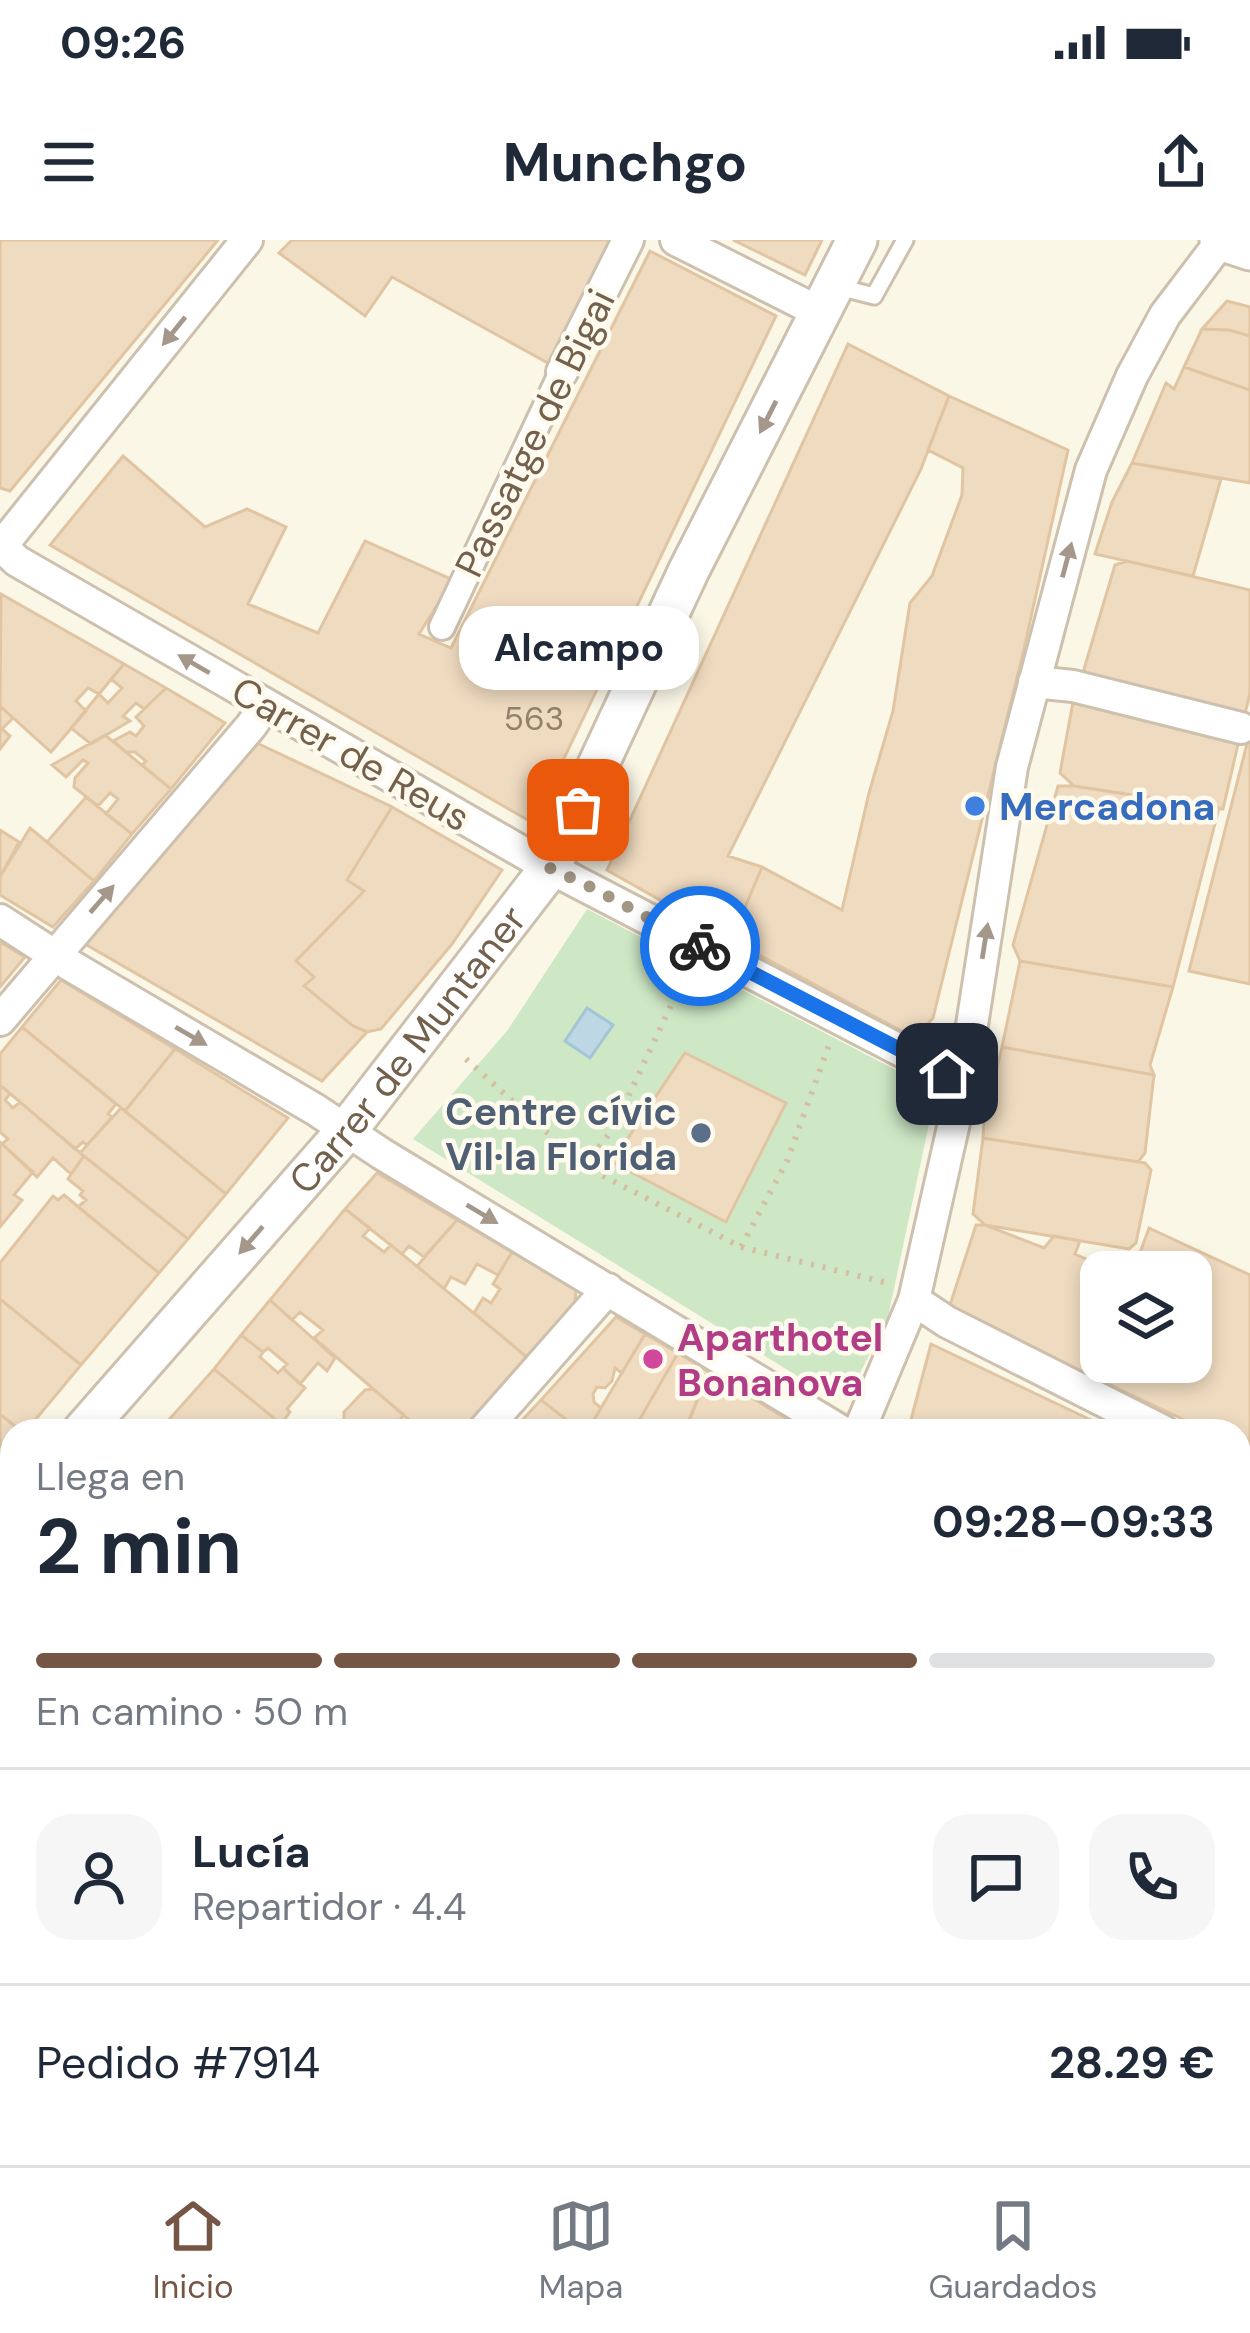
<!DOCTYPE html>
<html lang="es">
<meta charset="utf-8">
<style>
body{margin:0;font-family:"DM Sans",sans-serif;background:#f6f6f7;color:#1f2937;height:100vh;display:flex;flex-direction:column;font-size:45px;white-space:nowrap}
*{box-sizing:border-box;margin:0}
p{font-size:39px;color:#747a83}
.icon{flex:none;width:66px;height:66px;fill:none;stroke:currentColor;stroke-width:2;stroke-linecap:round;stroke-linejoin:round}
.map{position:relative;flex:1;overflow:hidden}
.drawer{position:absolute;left:0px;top:1179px;width:1251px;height:747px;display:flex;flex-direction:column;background:#fff;border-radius:36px 36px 0 0;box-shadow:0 6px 18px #0003}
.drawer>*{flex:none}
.buttons{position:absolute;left:1080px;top:1011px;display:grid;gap:24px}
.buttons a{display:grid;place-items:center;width:132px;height:132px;border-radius:24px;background:#fff;box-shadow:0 6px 18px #0003;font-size:60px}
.pin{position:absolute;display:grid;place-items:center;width:102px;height:102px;color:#fff;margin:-51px;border-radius:24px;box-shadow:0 6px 18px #0006}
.courier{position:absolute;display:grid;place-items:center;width:120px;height:120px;margin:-60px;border:9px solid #1a73e8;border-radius:50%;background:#fff;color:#222;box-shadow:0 3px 15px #0007}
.bubble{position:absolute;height:84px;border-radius:36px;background:#fff;box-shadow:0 6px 18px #0003;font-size:39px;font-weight:700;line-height:84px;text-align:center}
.head em{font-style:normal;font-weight:700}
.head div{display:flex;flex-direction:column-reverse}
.head{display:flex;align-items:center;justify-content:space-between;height:204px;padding:0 36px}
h1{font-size:78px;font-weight:700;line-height:90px}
.bar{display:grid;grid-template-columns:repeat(4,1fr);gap:18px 12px;align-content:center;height:144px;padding:0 36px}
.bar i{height:15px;border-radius:9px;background:#e0e1e3}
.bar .selected{background:#755544}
.bar p{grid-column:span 4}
.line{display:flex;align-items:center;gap:30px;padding:0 36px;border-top:3px solid #e0e1e3}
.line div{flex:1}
.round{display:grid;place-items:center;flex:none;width:126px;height:126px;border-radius:36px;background:#f6f6f7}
.status{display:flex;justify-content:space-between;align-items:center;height:84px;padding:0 60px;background:#fff;direction:ltr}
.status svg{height:33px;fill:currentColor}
header{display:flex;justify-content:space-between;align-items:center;height:156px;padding:0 36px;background:#fff;font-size:54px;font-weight:700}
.tabs{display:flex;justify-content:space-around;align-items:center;height:168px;border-top:3px solid #e0e1e3;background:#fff;font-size:33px;color:#747a83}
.tabs a{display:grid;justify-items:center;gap:6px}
.tabs .selected{color:#755544}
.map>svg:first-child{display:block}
.green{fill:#cee8c6}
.water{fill:#bdd7e4;stroke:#a3c5d5;stroke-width:3}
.building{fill:#efdbc0;stroke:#e1c5a2;stroke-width:3}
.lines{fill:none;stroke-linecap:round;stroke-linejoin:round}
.service-casing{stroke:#cdc0ae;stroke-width:21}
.pedestrian-casing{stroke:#cdc0ae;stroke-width:30}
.minor-casing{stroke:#cdc0ae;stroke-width:36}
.tertiary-casing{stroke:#cdc0ae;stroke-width:45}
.path{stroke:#d4bfa3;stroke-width:6;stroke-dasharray:3 9;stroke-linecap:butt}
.service{stroke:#fff;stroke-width:15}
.pedestrian{stroke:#fff;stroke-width:24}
.minor{stroke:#fff;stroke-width:30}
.tertiary{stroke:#fff;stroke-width:39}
.oneway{fill:#a5988b}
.done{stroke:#a39683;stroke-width:12;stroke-dasharray:0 21.6}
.route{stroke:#1a73e8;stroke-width:15}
.shop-dot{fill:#3f7fe0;stroke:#fefaed;stroke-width:4.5}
.service-dot{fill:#5c6f8a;stroke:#fefaed;stroke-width:4.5}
.hotel-dot{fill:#d1479c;stroke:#fefaed;stroke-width:4.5}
.labels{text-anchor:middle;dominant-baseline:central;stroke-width:9;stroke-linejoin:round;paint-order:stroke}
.number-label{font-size:33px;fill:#93806a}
.street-label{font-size:39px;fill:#74614d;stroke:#fefaed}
.shop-label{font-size:39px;font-weight:bold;fill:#366cbe;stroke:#fefaed;text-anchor:start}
.service-label{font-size:39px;font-weight:bold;fill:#4e5e75;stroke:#fefaed;text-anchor:end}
.hotel-label{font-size:39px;font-weight:bold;fill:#b23c85;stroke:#fefaed;text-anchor:start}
</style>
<div class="status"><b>09:26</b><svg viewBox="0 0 49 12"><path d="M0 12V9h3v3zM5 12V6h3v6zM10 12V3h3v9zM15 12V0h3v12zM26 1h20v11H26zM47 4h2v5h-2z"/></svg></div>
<header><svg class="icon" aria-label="menu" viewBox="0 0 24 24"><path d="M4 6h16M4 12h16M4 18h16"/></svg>Munchgo<svg class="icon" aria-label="share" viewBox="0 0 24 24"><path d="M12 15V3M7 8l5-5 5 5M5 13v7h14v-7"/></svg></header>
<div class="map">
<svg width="1250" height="1925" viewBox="0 0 1250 1925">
<rect width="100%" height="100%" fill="#fbf7e7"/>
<path class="green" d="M587 669 936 851 888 1077 853 1147 833 1158 413 899 507 791Z"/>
<path class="water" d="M587 768 613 785 590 818 565 801Z"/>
<path class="building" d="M0 0H218L10 251 0 248Z
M292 0H616L555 127 392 37 365 76 279 13Z
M733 0H822L805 35Z
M650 11 776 76 533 583 50 305 123 216 205 287 247 269 286 287 248 364 318 393 365 301 453 340 419 394 451 408Z
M1227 61 1250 67V96L1229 90 1202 89Z
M1202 89 1229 90 1250 96V150L1184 127Z
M848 104 949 156 921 229 728 616 762 627 731 700 607 630Z
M1184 127 1250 150V243L1132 223 1166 143 1174 149Z
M949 156 1068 210 1024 409 933 778 915 798 731 700 762 627 842 670 869 553 893 471 910 363 932 336 962 255 963 228 928 210Z
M1132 223 1221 239 1193 336 1095 314 1112 262Z
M1127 321 1250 350V453L1244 478 1093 442 1084 429 1115 325Z
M1 354 124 424 99 454 88 448 76 461 86 471 51 512 0 466Z
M124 424 166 448 144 469 136 463 123 476 130 481 91 504 71 488 99 454 108 463 122 448 111 439Z
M166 448 225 483 171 549 142 525 146 521 135 512H126L113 501 130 492 136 496 144 486 136 477Z
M1073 462 1239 500 1223 569 1074 546 1060 533Z
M0 466 13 478 2 489 10 496 0 509Z
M1250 492V744L1189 731Z
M105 495 171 549 132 594 106 574 118 559 110 553 98 566 74 547 75 538 88 523 83 520 66 537 52 525Z
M257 503 392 567 347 640 364 651 296 721 314 737 304 746 353 786 367 792 322 841 80 701Z
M1058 546H1074L1219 568 1173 747 1020 721 1013 705Z
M86 557 132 594 94 641 47 602Z
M392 567 502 630 452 704 381 789 367 792 353 786 304 746 314 737 296 721 364 651 347 640Z
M30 588 94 641 53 687 0 655V637Z
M0 590 19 602 0 637Z
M0 702 25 717 0 747Z
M1020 721 1173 747 1150 825 1154 835 1002 807Z
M61 740 175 809 125 871 22 787Z
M22 787 116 864 108 874 112 877 87 905 83 902 75 909 0 845V814Z
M1002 807 1154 835 1145 913 1138 922 983 898 984 882Z
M175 809 288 878 226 954 125 871Z
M685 813 786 863 726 982 612 922Z
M0 845 10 854 5 860 13 868 20 862 84 916 71 934 53 918 37 937 2 904 8 899 0 892Z
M121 868 226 954 188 999 80 913Z
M983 898 1145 923 1151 930 1136 1003 1129 1009 985 985 973 974Z
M0 902 33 932 14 955 22 960 0 987Z
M84 916 188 999 159 1033 78 967 86 960 80 955 83 951 68 939Z
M377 933 457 980 424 1017 409 1006 402 1014 345 969Z
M64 955 159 1033 81 1125 0 1059V1023L53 956 58 960Z
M345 969 370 988 363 996 384 1012 391 1005 528 1118 462 1191H422L314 1098 323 1090 300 1072 292 1080 270 1060Z
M457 980 512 1012 498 1035 477 1024 465 1044 451 1037 444 1049 417 1026Z
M976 985H985L1044 1008 1054 996 1080 1001 1075 1014 1115 1032H1101V1079L1096 1091 1101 1095V1101L1083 1132 950 1065Z
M1149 988 1250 1035V1211L1239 1205V1191H1208L1083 1132 1101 1101V1122H1191V1032H1133Z
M512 1012 576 1050 575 1062 528 1118 474 1073 483 1058 491 1063 500 1049 493 1044Z
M0 1059 81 1125 26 1191H21L0 1174Z
M270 1060 335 1118 327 1131 318 1123 300 1144 283 1128 287 1124 268 1108 263 1112 241 1095Z
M616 1077 645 1094 622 1133 615 1128 612 1141 605 1148 597 1147 593 1154 594 1162 601 1168 588 1191H581L541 1160Z
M645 1094 678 1113 633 1191H606L592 1183Z
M241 1095 263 1112 260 1117 278 1133 283 1128 305 1148 287 1169 290 1172 281 1184 214 1129Z
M931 1104 1114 1191H908Z
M678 1113 709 1132 684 1191H633Z
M214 1129 281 1184 284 1187 281 1191H159Z
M709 1132 807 1191H712L689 1181Z
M373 1149 404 1175 391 1191H355L344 1182V1172L365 1150Z
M541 1160 581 1191H512Z
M0 1174 21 1191H12V1208L0 1222Z
M689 1181 712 1191H684Z
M1239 1251 1250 1256V1452L1239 1468Z
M12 1361V1468L0 1460V1453L4 1449 0 1446V1375Z
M8 1465 12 1468V1493L0 1507V1476Z
M0 1542 12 1547V1645L2 1663Z
M1250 1555V1925H989L997 1914H1239V1571Z
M12 1645V1750L0 1744V1667Z
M0 1744 12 1750V1765L0 1785Z
M12 1765V1808L0 1802V1785Z
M0 1802 12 1808V1819L0 1840Z
M12 1819V1860L0 1855V1840Z
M12 1871V1914H55L48 1925H23L0 1915V1874L9 1878Z
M55 1914H75L95 1923 48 1925Z
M75 1914H220L224 1916 220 1925H99Z
M220 1914H283L278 1925H250Z
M315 1914H387L381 1925H311Z
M406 1914H434L459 1925H400Z
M434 1914H505L500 1925H459Z
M755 1914H787L784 1925Z
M787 1914H930L922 1925H784Z"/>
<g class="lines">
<defs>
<path id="service" d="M835 46 874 56 905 0"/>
<path id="pedestrian" d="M442 387 562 132"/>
<path id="minor" d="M676 0 821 73
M562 132 628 0
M0 305 17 321 550 628 963 843
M0 308 247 0
M1034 442 1073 446 1241 488
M0 680 68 724 316 870 382 914 841 1191
M0 780 251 486 266 465
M914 1060 947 1082 1163 1191
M483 1191 608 1049
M859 1191 914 1060 963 843 1012 527 1091 230 1132 136 1165 75 1222 0
M1239 1229 1250 1235
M1239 1520 1250 1504
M0 1525 12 1530
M681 1914 711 1925
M289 1925 294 1914
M517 1925 522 1914
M957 1925 964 1914"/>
<g id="tertiary">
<path d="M1220 0 1250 10"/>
<path id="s1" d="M83 1191 347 890 550 628 689 330 857 0"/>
<path d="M0 1286 12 1273"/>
</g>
</defs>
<use href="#service" class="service-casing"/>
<use href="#pedestrian" class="pedestrian-casing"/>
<use href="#minor" class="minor-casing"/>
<use href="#tertiary" class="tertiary-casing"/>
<path class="path" d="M714 752 682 742 613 889 584 926 741 1007 787 921 829 805
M466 819 584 926
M741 1007 888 1043"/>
<use href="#service" class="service"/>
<use href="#pedestrian" class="pedestrian"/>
<use href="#minor" class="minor"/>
<use href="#tertiary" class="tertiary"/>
</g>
<defs><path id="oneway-solid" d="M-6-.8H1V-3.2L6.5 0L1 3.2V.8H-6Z" transform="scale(3)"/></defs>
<g class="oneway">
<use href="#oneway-solid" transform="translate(174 91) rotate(129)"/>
<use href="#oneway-solid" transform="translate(768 177) rotate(117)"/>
<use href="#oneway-solid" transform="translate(1067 320) rotate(-75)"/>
<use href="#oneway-solid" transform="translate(194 424) rotate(-150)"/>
<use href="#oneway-solid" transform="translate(102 659) rotate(-49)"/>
<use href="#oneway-solid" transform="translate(985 701) rotate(-81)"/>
<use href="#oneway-solid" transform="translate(191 796) rotate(30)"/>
<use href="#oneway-solid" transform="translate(482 974) rotate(31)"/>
<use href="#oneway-solid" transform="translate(251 1000) rotate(131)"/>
</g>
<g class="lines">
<path class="done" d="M578 570 550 628 595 649 700 706"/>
<path class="route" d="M700 706 947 834"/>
</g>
<circle class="shop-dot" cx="975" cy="566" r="12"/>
<circle class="service-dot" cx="701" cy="893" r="12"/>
<circle class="hotel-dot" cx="653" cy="1119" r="12"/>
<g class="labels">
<g class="number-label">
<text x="534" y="478">563</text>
</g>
<g class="street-label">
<text transform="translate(535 193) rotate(-64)">Passatge de Bigai</text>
<text transform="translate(351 514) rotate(30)">Carrer de Reus</text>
<text stroke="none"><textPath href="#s1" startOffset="501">Carrer de Muntaner</textPath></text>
</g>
<g class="shop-label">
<text x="999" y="566">Mercadona</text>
</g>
<g class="service-label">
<text x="677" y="871">Centre cívic<tspan x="677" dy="45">Vil·la Florida</tspan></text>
</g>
<g class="hotel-label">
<text x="677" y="1097">Aparthotel<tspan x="677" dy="45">Bonanova</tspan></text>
</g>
</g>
</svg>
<div class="buttons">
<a><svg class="icon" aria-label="layers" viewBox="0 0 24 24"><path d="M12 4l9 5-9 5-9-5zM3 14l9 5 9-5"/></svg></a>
</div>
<div class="pin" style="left:578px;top:570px;background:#ea580c"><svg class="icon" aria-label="bag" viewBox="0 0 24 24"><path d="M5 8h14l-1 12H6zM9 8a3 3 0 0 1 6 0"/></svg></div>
<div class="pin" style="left:947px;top:834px;background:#1f2937"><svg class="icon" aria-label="home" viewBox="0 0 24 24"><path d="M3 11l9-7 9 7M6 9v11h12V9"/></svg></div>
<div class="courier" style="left:700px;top:706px"><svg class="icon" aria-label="bike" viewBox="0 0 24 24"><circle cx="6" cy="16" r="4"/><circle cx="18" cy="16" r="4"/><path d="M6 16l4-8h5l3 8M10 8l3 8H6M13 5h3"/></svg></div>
<div class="bubble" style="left:459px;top:366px;width:240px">Alcampo</div>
<section class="drawer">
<div class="head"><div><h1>2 min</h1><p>Llega en</p></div><em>09:28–09:33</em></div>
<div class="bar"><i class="selected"></i><i class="selected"></i><i class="selected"></i><i></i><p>En camino · 50 m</p></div>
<div class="line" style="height:216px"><a class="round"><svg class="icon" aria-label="person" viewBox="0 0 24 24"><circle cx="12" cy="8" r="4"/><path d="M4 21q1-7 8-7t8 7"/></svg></a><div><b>Lucía</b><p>Repartidor · 4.4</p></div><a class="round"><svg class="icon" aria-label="chat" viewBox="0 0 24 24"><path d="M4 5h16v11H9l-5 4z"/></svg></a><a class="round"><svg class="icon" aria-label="phone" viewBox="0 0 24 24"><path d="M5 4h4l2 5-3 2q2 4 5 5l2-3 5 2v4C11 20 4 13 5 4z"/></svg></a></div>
<div class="line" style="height:156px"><div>Pedido #7914</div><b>28.29 €</b></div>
</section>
</div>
<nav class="tabs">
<a class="selected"><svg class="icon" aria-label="home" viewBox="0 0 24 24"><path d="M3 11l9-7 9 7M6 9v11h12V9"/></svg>Inicio</a>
<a><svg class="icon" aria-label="map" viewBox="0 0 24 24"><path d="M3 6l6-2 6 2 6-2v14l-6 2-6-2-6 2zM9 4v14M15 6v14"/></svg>Mapa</a>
<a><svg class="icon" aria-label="saved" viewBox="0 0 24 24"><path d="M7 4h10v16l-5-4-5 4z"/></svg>Guardados</a>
</nav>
